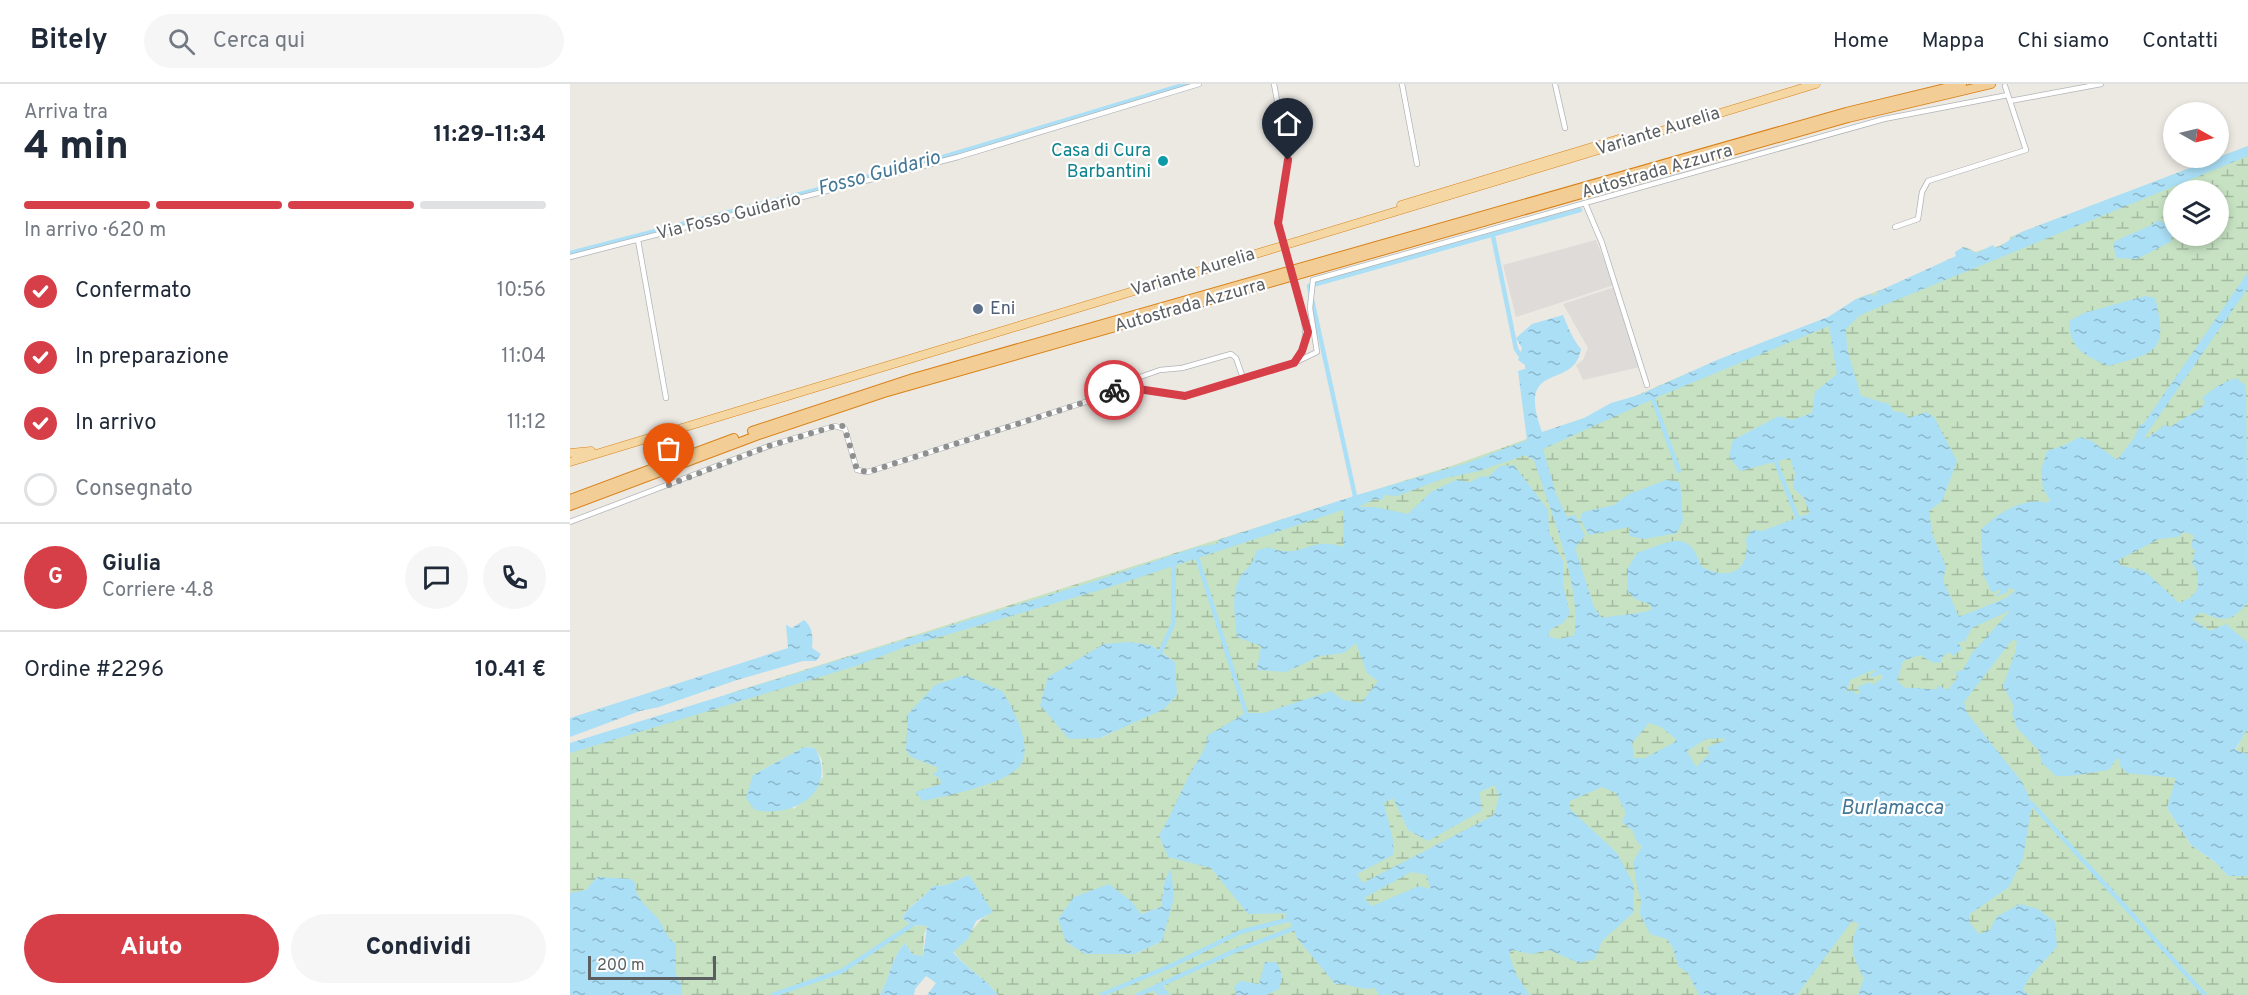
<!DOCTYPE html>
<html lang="it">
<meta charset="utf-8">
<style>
body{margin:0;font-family:Overpass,sans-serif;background:#f6f6f7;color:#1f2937;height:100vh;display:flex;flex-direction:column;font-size:22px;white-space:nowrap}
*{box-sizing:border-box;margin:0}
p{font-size:20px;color:#747a83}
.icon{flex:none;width:33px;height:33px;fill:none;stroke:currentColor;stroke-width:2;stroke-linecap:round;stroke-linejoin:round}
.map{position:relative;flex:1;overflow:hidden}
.sheet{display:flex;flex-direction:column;background:#fff;width:570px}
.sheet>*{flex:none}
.needle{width:39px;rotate:98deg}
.controls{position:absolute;left:1593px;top:18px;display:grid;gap:12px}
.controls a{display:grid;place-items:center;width:66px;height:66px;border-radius:50%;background:#fff;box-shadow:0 3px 9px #0003;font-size:30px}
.scale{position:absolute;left:18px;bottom:15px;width:128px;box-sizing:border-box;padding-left:6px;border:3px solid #5b5f62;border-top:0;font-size:16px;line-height:21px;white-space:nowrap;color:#5b5f62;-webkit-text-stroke:4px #fff;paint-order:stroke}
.pin{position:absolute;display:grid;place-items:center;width:51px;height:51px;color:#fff;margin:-62px -26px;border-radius:50% 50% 50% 0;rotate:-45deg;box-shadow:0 0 6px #0007}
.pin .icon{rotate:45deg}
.courier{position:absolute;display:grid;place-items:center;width:60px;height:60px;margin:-30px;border:4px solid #d73f48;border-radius:50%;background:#fff;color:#222;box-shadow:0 2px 8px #0007}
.headline em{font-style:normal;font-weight:800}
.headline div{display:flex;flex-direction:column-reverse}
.headline{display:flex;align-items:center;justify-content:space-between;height:102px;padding:0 24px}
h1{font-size:39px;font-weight:800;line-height:45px}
.bar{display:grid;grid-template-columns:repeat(4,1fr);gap:9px 6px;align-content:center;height:72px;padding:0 24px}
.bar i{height:8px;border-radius:4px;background:#e0e1e3}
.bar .active{background:#d73f48}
.bar p{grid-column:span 4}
.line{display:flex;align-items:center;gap:15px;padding:0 24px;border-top:2px solid #e0e1e3}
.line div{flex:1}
.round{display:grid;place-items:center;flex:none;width:63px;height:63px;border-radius:32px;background:#f6f6f7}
ol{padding:0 24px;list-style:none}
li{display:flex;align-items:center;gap:18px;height:66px}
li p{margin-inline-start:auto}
li .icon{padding:6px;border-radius:50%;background:#d73f48;color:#fff;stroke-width:4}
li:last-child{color:#747a83}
li i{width:33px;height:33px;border:3px solid #e0e1e3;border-radius:50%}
.button{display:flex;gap:12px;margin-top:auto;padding:12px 24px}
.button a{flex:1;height:69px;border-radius:36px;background:#d73f48;color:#fff;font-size:24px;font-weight:800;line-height:69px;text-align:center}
.button a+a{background:#f6f6f7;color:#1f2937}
header{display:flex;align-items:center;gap:36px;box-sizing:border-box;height:84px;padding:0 30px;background:#fff;border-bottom:2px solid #e0e1e3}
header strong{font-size:28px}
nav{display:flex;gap:33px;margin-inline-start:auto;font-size:21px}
.search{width:420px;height:54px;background:#f6f6f7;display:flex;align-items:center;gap:15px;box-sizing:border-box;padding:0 21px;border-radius:33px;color:#747a83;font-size:22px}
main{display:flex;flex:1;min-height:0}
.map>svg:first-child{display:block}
.industrial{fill:#dedbd8}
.wetland{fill:url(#wetland-marsh);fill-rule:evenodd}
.water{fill:url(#water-ripples);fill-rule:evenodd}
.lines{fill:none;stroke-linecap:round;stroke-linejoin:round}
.canal{stroke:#aadff6;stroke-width:4.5}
.minor-casing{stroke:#b1b4b7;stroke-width:6}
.trunk-casing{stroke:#d98117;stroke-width:9}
.motorway-casing{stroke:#d98117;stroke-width:10}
.minor{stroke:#fff;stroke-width:4.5}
.trunk{stroke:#f4d7a2;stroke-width:8}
.motorway{stroke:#f2cd95;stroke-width:8}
.minor-bridge-casing{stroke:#b1b4b7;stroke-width:6;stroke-linecap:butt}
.minor-bridge{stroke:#fff;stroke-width:4.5}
.done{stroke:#8e8f8f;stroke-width:6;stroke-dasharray:0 10.8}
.route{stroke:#d73f48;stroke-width:8}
.culture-dot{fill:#0f9aa8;stroke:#fff;stroke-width:2}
.service-dot{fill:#5c6f8a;stroke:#fff;stroke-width:2}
.labels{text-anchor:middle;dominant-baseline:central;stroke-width:4.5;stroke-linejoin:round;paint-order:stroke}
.street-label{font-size:18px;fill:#5b5f62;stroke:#fff}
.culture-label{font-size:18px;fill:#0d838f;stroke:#fff;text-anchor:end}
.service-label{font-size:18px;fill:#4e5e75;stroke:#fff;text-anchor:start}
.water-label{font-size:20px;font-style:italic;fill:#437795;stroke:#fff}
</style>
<header>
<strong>Bitely</strong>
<div class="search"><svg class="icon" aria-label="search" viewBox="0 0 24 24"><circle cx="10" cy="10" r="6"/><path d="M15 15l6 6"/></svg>Cerca qui</div>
<nav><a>Home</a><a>Mappa</a><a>Chi siamo</a><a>Contatti</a></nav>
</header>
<main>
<section class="sheet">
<div class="headline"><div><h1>4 min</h1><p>Arriva tra</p></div><em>11:29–11:34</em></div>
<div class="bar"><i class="active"></i><i class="active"></i><i class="active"></i><i></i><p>In arrivo · 620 m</p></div>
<ol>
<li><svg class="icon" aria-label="check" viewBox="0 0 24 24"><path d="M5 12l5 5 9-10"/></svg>Confermato<p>10:56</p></li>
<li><svg class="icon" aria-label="check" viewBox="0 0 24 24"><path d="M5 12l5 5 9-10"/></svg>In preparazione<p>11:04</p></li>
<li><svg class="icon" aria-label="check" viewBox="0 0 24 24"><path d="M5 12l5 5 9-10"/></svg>In arrivo<p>11:12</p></li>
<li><i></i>Consegnato</li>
</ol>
<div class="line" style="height:108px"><b class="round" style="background:#d73f48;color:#fff">G</b><div><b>Giulia</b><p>Corriere · 4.8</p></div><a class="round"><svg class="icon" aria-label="chat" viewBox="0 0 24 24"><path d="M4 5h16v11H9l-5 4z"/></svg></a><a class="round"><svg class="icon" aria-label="phone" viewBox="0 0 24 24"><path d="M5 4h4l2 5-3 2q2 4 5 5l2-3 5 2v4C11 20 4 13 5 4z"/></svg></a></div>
<div class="line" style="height:78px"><div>Ordine #2296</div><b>10.41 €</b></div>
<div class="button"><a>Aiuto</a><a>Condividi</a></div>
</section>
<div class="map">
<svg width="1678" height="911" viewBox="0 0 1678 911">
<defs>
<pattern id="wetland-marsh" width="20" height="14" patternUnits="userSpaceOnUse" patternTransform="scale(1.5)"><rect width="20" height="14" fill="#c6e2c2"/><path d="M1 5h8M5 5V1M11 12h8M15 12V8" fill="none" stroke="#a4baa1"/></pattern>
<pattern id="water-ripples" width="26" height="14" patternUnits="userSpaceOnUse" patternTransform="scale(1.5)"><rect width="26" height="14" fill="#aadff6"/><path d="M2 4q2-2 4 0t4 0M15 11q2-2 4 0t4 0" fill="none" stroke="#8db8cb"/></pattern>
</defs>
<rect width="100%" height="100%" fill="#ece9e3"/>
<path class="industrial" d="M1026 156 1044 201 946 233 933 181Z
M1045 203 1070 283 1013 296 1006 281 1013 276 1018 264 993 220Z"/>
<path class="wetland" d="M1678 62V670L1665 667 1671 656 1606 701 1597 724 1621 761 1645 778 1658 792H1678V911H428C415 893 396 885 383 867 401 853 402 840 422 828L399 791 376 801 363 802C354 814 337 822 332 834L342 841 357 842 354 851 353 872 342 870 335 859C321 874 320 893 310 911H0V668L164 608 881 382 1015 334 1141 279 1266 231 1288 214 1325 201 1387 173 1385 169 1395 163 1406 168C1418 162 1427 165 1439 157L1440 153ZM1604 106H1648V152H1604ZM581 561 605 578 560 639 531 654ZM234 663 245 664 252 676 253 693 224 725 183 691ZM595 796 592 857 565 870H515L496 858 561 817 570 830 591 823Z"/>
<path class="water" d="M1678 62V72L1302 226 1289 232 1276 245 1277 265 1291 312 1319 320 1323 327 1334 329 1339 334 1356 328 1364 333 1387 377 1372 417 1359 427 1362 449 1376 483 1373 496 1389 533 1436 514 1446 506 1438 504V508L1424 513 1431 507 1428 506 1422 509 1413 490 1411 446C1424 431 1455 412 1477 419L1480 416 1473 405 1471 386 1477 367 1495 361 1510 353 1522 357 1547 376 1564 354 1570 341 1574 339 1678 188V204L1575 352 1576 355 1595 341 1600 343 1632 323 1635 318 1632 314C1642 305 1653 298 1666 294L1676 302 1678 518C1660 540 1653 537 1631 528L1622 535 1640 547 1656 540 1678 559V644L1665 666 1678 670V792H1658L1645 778 1621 761 1597 724 1606 694 1557 689 1550 682V675H1546L1539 686C1521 688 1505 693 1486 692L1472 679 1469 667 1447 644 1442 630 1444 622 1433 602 1445 569 1447 557 1442 556 1394 618 1397 629 1452 698 1462 720 1453 774 1439 803 1400 830 1399 838 1409 850 1420 846 1426 833 1450 820 1468 825 1485 838 1487 863 1461 891 1453 905 1458 911H1288L1294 894C1283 875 1278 860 1289 840L1282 837 1227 911H1129L1118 889 1108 882 1103 864 1097 855 1080 850 1070 830 1071 816C1068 811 1065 787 1063 778L1072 762 1067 758 1063 747 1052 738 1056 729 1046 709 1032 703 1000 717V725L1047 769 1064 801 1063 829 1032 857 1025 875 1009 879 979 866 962 870 942 866 939 870 947 892 960 911H809L805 904C791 907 780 899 765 900L727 854 718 829 678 830 641 784 598 773 589 751C601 732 608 713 618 694 625 679 636 668 638 651L676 629H694L761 607 773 616 791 619 808 597 797 589 786 559 774 569 750 572 716 588 687 586 691 562 667 553C665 536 661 511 669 495 676 482 682 485 686 467 704 461 698 465 713 467 737 469 744 453 774 463L773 426 537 504 335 563 289 581 0 669V659L3 658 525 497 627 463 647 460 649 456 787 411 897 379 957 356 948 287 955 285V281L948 276 952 264 946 254 962 240 993 231C998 243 1003 256 1011 265 1004 308 945 274 972 348L1014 334 1041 319 1069 311 1147 276 1258 233 1286 215 1301 210 1305 212 1309 207 1386 172 1385 168 1393 163 1407 169 1423 161 1425 164C1436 161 1442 152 1454 147ZM1259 242 1267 290 1245 308 1242 329 1222 336 1209 332 1163 356 1159 372 1170 387 1220 374 1225 390 1223 404 1234 414 1240 429 1192 447 1182 446 1176 455C1181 487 1158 498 1131 482 1119 442 1096 460 1067 469L1058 484 1057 506 1065 515 1079 520 1082 525C1074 530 1045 531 1032 534L1024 523 1005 464 1015 452 1005 431 997 433 986 410 973 365 1090 312ZM955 371 964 376C979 423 1013 505 1004 552L987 555 978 552 981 545 993 539 1000 530 993 500V477L979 449 978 426 944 381 930 382 918 393 912 392 900 398 886 396 861 408 838 430 805 423H788L805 415 812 416 814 411 827 412 875 394 909 387ZM1614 448 1624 451 1621 462 1625 467 1622 479 1628 489V505L1620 514 1609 519 1576 488 1550 481V475L1589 455 1608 453ZM1441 526 1402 569 1393 586 1385 588 1388 593 1378 606 1367 601V605C1355 606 1347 603 1335 604L1327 597 1333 577 1350 571 1364 579 1371 578V574L1379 568 1383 572 1392 565 1388 558 1395 557 1402 544ZM1303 586 1306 587 1298 592 1304 593 1311 590 1313 594 1302 601 1300 598 1287 603 1290 608 1288 611 1281 606 1276 609 1280 596ZM1079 639 1091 643 1106 655 1105 658 1075 674H1064L1062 659ZM1155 654 1154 657 1137 663 1140 669 1126 683 1117 667 1136 655ZM925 701 929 713 924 731 793 799 787 790 823 771V756L814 719 823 714 838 746 858 757 911 727 910 708ZM841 788 857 791 860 805 849 802 802 822 794 814Z
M1589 136 1600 143 1602 157 1567 175 1546 174 1543 159C1558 149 1574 147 1589 136Z
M1575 212 1585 214C1599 268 1586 269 1538 282 1513 270 1500 266 1499 237L1514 229Z
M1096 396 1110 398 1113 436 1107 449 1074 455 1059 452V443L1019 451 1010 435 1013 428 1044 421 1059 410Z
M234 536C243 543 243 554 242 564L251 570 246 577H233L167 596 89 623 70 627 0 653V634L218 564 216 541 222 544Z
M560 558 581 561 605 578 607 611 594 625 530 654 499 655 470 621 478 593 534 560Z
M395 591 432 607C443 624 466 666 448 684 431 701 376 712 353 717L345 708 371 700 370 694 362 690 367 688V683L341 673 336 666 338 630 365 601Z
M234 663 245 664C269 707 224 734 185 726L176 714 183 691Z
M601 785 604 814 592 857 565 870H515L496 858 488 835 504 813 539 800 561 817 571 830 591 823 595 796Z
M399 791 423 828 406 837 398 855 383 868C396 885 415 893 428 911H357L366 899 356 892 345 905 344 911H310C320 893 321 874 335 859L342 870 353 872 357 842 342 841 332 834C339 821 353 815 363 802L376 801Z
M27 793 61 795 65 799C65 816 80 824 89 836 95 846 96 853 106 860V890L112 901V911H0V809L16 806Z
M695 878H706C713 888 712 895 709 905L697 911H666L664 903 670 897 689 900Z"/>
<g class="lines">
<path class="canal" d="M923 152 946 265 950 271
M0 169 370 74 616 0
M1083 315 1109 387
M1206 378 1228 435
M785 412 739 202 1010 126
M627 473 676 629
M591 567 603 540 604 480
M1462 720 1635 911
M589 901 597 911
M584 904 591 911
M203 911 272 887 342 841
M531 911 605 880 670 848 717 836 718 829 725 844 662 868 568 911"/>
<defs>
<path id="minor" d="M704 0 718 76 708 139
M832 0 847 80
M985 0 995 44
M1440 17 1531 0
M1325 143 1348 135 1352 108 1358 97 1456 66 1435 2
M68 156 96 314
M0 173 388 73 629 0
M725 278C741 255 735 238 728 213
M1077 301 1032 159 1015 119 1314 35 1438 11
M548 302 615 312 673 294
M0 438 199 362 265 342 275 345 287 386 298 388 531 313 553 299 590 286 612 284 661 270 666 274 673 294 724 279 747 268 740 224 743 196 1015 119"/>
<path id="trunk" d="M831 121 1052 54
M0 369 21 367
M0 378 1246 0"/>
<path id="motorway" d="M182 347 343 294 1276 28 1392 0
M0 415 164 354
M0 422 186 352 314 309 1278 34 1421 0"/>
</defs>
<use href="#minor" class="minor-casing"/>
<use href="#trunk" class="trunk-casing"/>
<use href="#motorway" class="motorway-casing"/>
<use href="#minor" class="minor"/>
<use href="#trunk" class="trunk"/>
<use href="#motorway" class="motorway"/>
<defs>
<path id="minor-bridge" d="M708 139 728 213"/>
</defs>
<use href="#minor-bridge" class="minor-bridge-casing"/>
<use href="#minor-bridge" class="minor-bridge"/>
</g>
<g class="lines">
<path class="done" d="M99 401 199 362 265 342H273L275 345 287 386 298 388 531 313 544 306"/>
<path class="route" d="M544 306 548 302 615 312 724 279 732 267 738 248 708 139 718 76"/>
</g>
<circle class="culture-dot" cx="593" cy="77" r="6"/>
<circle class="service-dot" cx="408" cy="225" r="6"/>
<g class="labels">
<g class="street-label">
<text transform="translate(1088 48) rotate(-17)">Variante Aurelia</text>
<text transform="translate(1087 88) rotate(-16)">Autostrada Azzurra</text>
<text transform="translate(159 133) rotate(-14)">Via Fosso Guidario</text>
<text transform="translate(623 189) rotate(-17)">Variante Aurelia</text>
<text transform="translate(620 222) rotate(-16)">Autostrada Azzurra</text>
</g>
<g class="culture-label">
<text x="581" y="67">Casa di Cura<tspan x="581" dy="21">Barbantini</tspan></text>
</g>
<g class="service-label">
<text x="420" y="225">Eni</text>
</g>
<g class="water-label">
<text transform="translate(309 90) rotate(-15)">Fosso Guidario</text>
<text x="1322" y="725">Burlamacca</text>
</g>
</g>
</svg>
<div class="controls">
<a><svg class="needle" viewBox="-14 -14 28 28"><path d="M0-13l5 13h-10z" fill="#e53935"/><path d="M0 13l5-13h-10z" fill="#747a83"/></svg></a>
<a><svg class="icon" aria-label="layers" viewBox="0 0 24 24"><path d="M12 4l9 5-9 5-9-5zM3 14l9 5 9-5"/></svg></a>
</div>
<div class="scale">200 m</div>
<div class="pin" style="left:99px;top:401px;background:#ea580c"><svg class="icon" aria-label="bag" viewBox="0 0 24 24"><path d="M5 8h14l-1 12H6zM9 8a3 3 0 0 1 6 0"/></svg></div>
<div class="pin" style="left:718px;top:76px;background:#1f2937"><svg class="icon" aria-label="home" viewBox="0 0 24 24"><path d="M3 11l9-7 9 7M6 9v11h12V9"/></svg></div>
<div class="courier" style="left:544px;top:306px"><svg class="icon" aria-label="bike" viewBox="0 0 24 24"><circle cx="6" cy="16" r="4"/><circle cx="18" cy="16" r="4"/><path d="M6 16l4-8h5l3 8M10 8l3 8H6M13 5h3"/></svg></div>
</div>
</main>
